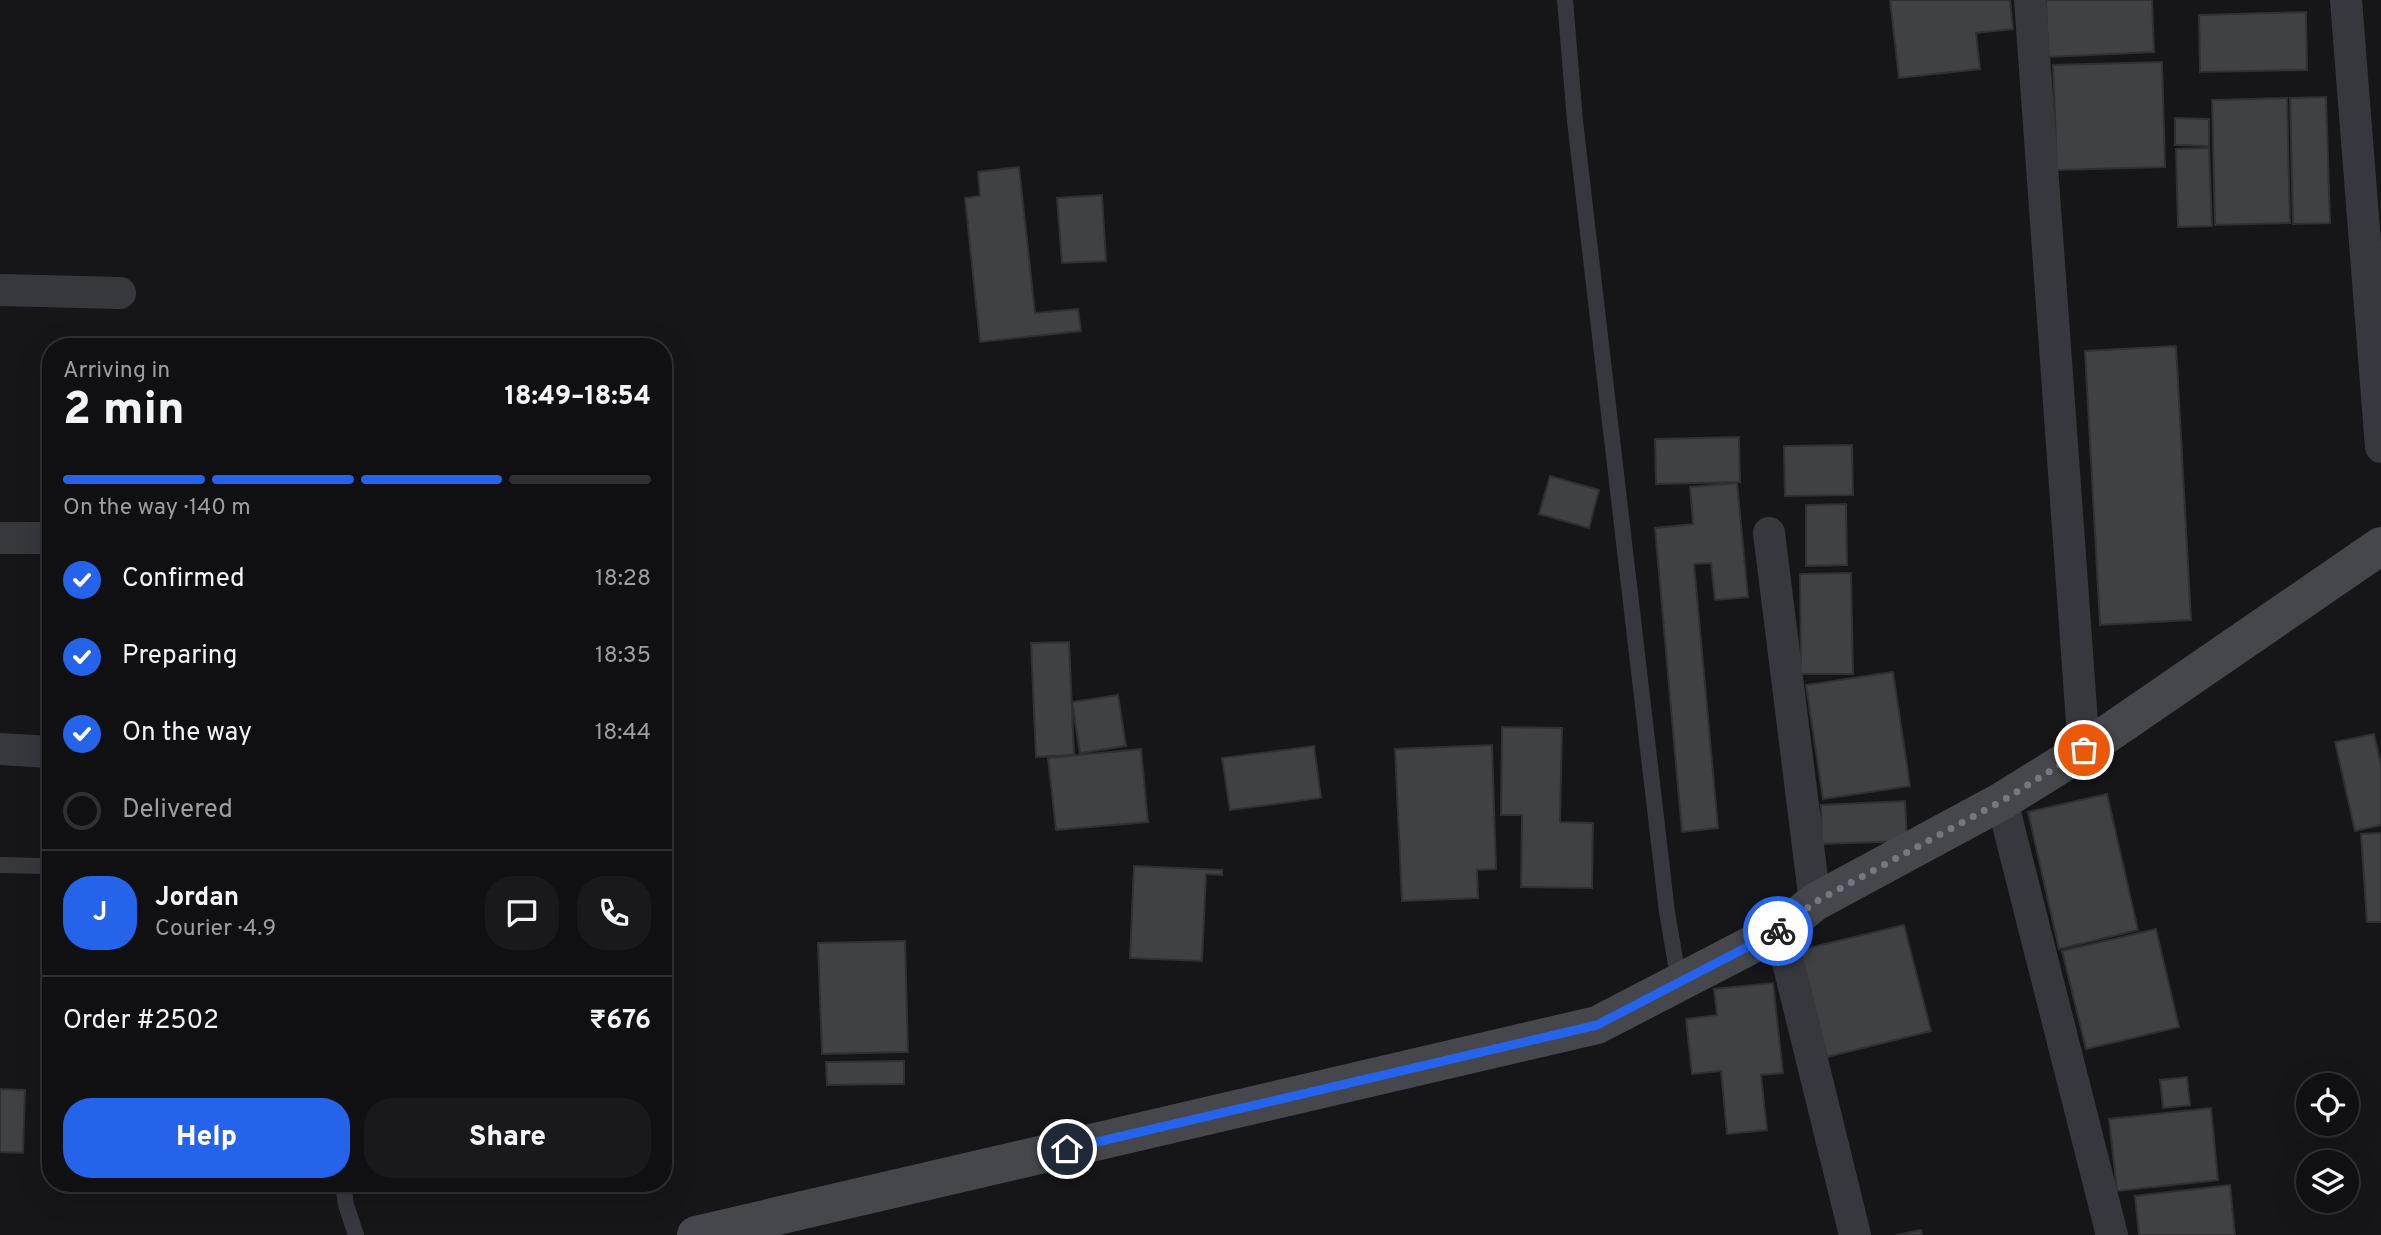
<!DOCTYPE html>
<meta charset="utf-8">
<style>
body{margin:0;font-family:Overpass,sans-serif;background:#19191b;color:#f1f3f6;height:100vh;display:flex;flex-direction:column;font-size:26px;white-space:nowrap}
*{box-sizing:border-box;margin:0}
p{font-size:23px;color:#9c9d9f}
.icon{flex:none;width:38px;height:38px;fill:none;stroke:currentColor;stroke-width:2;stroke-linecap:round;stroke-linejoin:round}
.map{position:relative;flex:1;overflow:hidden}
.details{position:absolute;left:42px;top:338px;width:630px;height:854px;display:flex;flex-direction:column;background:#101012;border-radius:28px;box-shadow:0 7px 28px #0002,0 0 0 2px #303032}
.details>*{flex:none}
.fabs{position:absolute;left:2296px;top:1073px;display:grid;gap:14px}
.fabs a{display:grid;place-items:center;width:63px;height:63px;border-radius:50%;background:#101012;box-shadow:0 7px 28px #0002,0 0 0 2px #303032;font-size:35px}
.pin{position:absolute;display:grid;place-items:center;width:60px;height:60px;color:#fff;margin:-30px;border:4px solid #fff;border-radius:50%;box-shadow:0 2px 7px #0007}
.courier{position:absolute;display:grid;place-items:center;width:70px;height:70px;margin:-35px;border:5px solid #2563eb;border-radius:50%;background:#fff;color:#222;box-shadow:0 2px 9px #0007}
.headline em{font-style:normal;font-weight:800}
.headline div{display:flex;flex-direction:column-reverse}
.headline{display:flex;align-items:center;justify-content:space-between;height:119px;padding:0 21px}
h1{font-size:46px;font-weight:800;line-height:52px}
.bar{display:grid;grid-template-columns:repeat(4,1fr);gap:10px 7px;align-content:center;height:84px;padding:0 21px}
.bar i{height:9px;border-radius:5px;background:#303032}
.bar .on{background:#2563eb}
.bar p{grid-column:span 4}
.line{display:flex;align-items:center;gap:18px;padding:0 21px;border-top:2px solid #303032}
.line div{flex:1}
.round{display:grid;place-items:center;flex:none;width:74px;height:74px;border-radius:28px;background:#19191b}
ol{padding:0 21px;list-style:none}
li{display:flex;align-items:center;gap:21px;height:77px}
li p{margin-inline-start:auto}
li .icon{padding:7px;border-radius:50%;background:#2563eb;color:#fff;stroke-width:4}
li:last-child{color:#9c9d9f}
li i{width:38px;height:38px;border:4px solid #303032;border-radius:50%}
.action{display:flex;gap:14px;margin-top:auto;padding:14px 21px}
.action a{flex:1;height:80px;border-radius:28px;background:#2563eb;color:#fff;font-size:28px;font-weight:800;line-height:80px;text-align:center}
.action a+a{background:#19191b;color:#f1f3f6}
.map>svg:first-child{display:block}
.building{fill:#404145;stroke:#303034;stroke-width:2}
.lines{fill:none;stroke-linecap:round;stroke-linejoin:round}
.lane{stroke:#37383d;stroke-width:16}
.street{stroke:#37383d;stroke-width:32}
.secondary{stroke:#45474d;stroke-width:38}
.done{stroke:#757880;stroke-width:7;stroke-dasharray:0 12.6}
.route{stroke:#2563eb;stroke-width:9}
</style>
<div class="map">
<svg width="2381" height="1235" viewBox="0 0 2381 1235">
<rect width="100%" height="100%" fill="#161618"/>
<path class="building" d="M1890 0H2010L2013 29 1976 33 1980 69 1899 78Z
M2046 0H2152L2154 52 2048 57Z
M2306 12 2307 70 2200 72 2199 15Z
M2162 62 2165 167 2057 170 2053 65Z
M2326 97 2330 223 2293 224 2290 98Z
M2287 98 2290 223 2215 225 2212 100Z
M2175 118 2209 119V146L2175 145Z
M2209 148 2212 226 2178 227 2176 149Z
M1019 167 1035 313 1078 309 1081 331 980 342 965 198 980 196 978 172Z
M1102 195 1106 261 1062 263 1057 198Z
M2176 346 2191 620 2100 625 2085 351Z
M1739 437 1740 482 1656 484 1655 439Z
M1852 445 1853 495 1785 496 1784 446Z
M1550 476 1599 490 1589 528 1539 514Z
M1737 483 1748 597 1715 600 1711 563 1694 564 1718 828 1682 832 1655 528 1693 524 1690 487Z
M1846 504 1847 565 1806 566V505Z
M1851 573 1853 674H1801L1800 574Z
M1069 642 1074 755 1036 757 1031 643Z
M1893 672 1910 786 1823 799 1806 685Z
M1118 695 1126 746 1080 753 1072 702Z
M1502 727 1562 728 1560 822 1593 823 1592 888 1521 887 1522 815H1501Z
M2374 734 2381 765V825L2355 831 2335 742Z
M1492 745 1496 869 1477 870 1478 898 1402 901 1395 749Z
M1314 746 1321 798 1230 810 1222 758Z
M1141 749 1148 822 1056 830 1048 758Z
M2107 794 2138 930 2059 949 2028 812Z
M1905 801 1907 841 1822 844 1821 805Z
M2381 833V922H2367L2361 834Z
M1134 866 1222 870V875L1206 874 1202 961 1130 958Z
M1904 925 1931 1031 1827 1057 1800 950Z
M2156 929 2179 1027 2086 1049 2062 951Z
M905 941 908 1052 822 1054 818 943Z
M1773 983 1783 1073 1761 1075 1767 1130 1727 1134 1721 1071 1692 1074 1686 1019 1717 1015 1714 989Z
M904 1061V1084L827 1085 826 1062Z
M2187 1077 2190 1105 2163 1108 2160 1080Z
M0 1089 25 1090 23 1153 0 1152Z
M2211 1108 2218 1180 2117 1191 2109 1119Z
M2230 1185 2235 1235H2139L2135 1196Z
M1921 1230 1922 1235H1896Z"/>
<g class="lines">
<path class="lane" d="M1565 0 1575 121 1667 912 1679 982
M0 865 41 866
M343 1183 346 1205 356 1235"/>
<path class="street" d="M2030 0 2084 750
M2346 0 2381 447
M0 290 120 293
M1769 533 1815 902
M0 538H51
M0 749 51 752
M2002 801 2112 1235
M1780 930 1855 1235"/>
<path class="secondary" d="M696 1235 1597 1025 1780 930 1815 902 2002 801 2084 750 2381 546"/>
</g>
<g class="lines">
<path class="done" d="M1778 931 1815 902 2002 801 2084 750"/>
<path class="route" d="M1067 1149 1597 1025 1778 931"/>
</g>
</svg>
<div class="fabs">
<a><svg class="icon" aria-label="locate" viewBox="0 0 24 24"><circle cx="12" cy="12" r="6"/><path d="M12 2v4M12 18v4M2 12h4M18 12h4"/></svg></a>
<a><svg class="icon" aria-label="layers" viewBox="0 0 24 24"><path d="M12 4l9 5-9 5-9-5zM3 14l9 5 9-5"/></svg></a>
</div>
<div class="pin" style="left:2084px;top:750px;background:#ea580c"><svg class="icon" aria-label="bag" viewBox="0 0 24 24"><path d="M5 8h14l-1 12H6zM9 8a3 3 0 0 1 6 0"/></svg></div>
<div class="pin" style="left:1067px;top:1149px;background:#1f2937"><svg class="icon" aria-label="home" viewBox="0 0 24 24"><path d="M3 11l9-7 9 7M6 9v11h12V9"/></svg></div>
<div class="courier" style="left:1778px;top:931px"><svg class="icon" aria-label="bike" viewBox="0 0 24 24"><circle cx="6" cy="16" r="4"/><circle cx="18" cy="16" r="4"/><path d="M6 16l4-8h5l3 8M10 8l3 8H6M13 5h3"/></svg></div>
<section class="details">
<div class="headline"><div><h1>2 min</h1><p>Arriving in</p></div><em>18:49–18:54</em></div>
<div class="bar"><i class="on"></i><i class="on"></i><i class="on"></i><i></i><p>On the way · 140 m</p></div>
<ol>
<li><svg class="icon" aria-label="check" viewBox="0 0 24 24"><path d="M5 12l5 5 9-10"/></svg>Confirmed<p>18:28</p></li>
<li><svg class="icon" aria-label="check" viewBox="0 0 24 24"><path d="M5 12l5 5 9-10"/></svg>Preparing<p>18:35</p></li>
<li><svg class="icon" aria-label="check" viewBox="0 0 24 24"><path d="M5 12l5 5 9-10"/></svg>On the way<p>18:44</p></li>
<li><i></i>Delivered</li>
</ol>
<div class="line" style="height:126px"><b class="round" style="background:#2563eb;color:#fff">J</b><div><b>Jordan</b><p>Courier · 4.9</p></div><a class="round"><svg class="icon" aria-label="chat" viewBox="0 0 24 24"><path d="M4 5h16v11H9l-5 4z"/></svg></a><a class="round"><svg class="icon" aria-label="phone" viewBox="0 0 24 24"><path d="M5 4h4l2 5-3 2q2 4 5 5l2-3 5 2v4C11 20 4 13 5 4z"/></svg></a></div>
<div class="line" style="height:91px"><div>Order #2502</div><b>₹676</b></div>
<div class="action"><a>Help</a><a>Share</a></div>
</section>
</div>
